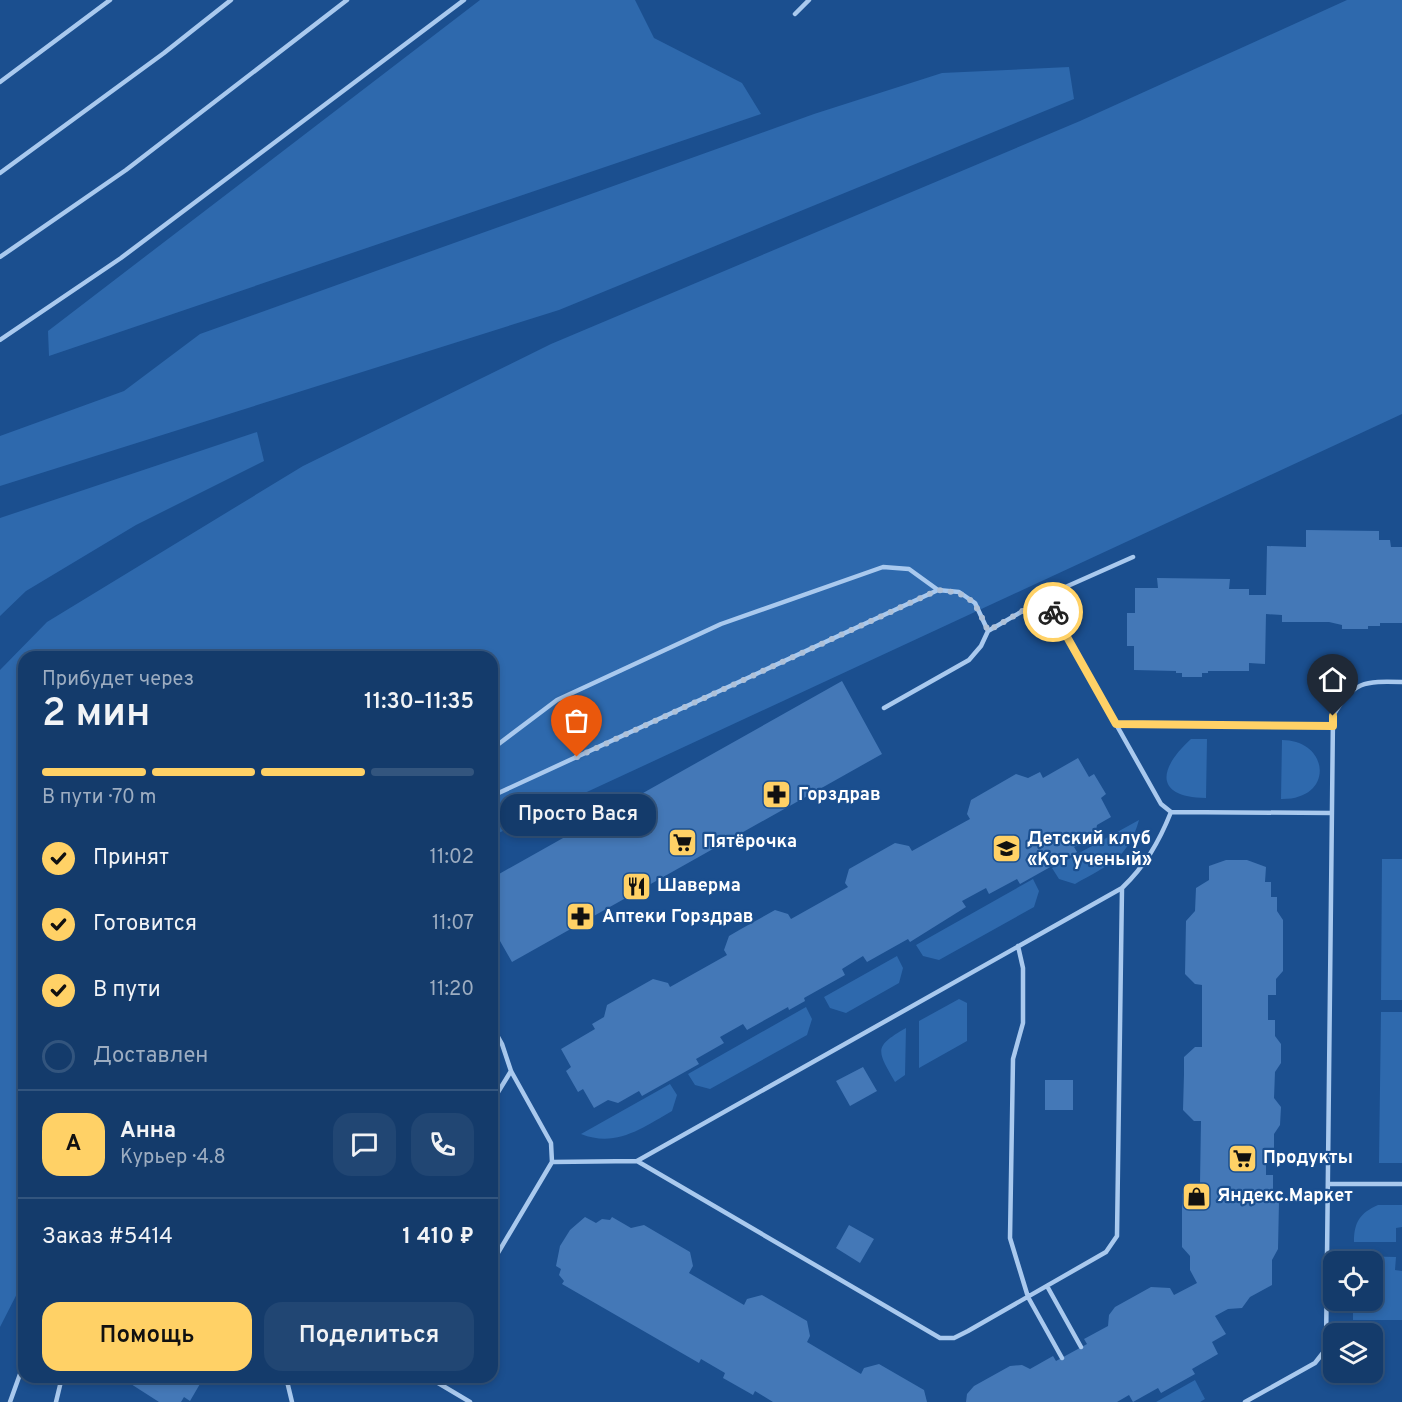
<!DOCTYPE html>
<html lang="ru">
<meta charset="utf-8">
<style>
body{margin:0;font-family:Overpass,sans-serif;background:#214673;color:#f1f3f6;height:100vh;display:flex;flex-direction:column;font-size:22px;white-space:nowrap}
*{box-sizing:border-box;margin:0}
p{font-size:20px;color:#9dadc1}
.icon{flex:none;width:33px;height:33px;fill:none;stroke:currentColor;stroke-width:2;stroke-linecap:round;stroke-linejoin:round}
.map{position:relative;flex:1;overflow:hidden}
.side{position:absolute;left:18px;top:651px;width:480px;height:732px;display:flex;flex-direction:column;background:#143b6b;border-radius:18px;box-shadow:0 3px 9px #0003,0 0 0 2px #33557e}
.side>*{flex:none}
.fabs{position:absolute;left:1323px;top:1251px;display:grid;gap:12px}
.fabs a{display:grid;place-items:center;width:60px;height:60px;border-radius:12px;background:#143b6b;box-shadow:0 3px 9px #0003,0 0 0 2px #33557e;font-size:30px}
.pin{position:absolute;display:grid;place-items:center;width:51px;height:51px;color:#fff;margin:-62px -26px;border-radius:50% 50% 50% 0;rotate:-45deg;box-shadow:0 0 6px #0007}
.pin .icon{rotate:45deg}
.courier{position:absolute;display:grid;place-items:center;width:60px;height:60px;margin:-30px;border:4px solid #ffd166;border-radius:50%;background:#fff;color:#222;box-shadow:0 2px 8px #0007}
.bubble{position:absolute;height:42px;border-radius:18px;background:#143b6b;box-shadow:0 3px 9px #0003,0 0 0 2px #33557e;font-size:20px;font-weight:600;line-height:42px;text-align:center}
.overview em{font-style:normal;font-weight:600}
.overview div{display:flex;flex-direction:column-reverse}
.overview{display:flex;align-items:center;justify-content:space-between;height:102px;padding:0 24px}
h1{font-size:39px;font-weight:600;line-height:45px}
.bar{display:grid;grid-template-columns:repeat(4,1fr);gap:9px 6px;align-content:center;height:72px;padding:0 24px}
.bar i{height:8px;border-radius:4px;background:#33557e}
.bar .current{background:#ffd166}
.bar p{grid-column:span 4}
.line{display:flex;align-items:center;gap:15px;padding:0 24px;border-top:2px solid #33557e}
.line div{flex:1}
.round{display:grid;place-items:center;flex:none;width:63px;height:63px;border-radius:18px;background:#214673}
ol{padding:0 24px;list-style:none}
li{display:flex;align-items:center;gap:18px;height:66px}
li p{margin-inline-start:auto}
li .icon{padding:6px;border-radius:50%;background:#ffd166;color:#111;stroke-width:4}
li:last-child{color:#9dadc1}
li i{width:33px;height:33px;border:3px solid #33557e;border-radius:50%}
.primary-button{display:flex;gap:12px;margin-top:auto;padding:12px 24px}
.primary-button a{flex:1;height:69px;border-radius:18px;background:#ffd166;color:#111;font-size:24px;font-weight:600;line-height:69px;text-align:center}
.primary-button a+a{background:#214673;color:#f1f3f6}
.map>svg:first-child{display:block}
.green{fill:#2e69ad}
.building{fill:#4478b7}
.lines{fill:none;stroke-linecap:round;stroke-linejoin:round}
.lane{stroke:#a9c9ee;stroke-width:4.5}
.done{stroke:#afc1d8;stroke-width:6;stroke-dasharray:0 10.8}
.route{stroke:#ffd166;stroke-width:8}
.labels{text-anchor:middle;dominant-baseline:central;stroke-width:4.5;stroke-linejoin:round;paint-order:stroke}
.poi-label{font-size:18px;font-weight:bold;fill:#fff;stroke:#1b4f8f;text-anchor:start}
</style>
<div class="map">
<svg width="1402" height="1402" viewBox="0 0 1402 1402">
<rect width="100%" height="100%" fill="#1b4f8f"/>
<path class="green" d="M480 0H635L654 38 742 83 761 114 49 356 48 331Z
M1347 0H1402V414L492 836V657H24V1280L0 1327V670L47 622 303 466 551 344 1080 121Z
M1069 67 1074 99 559 310 0 486V436L124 391 200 334 814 114 942 73Z
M257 432 264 461 136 525 26 591 0 616V518Z
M1191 739H1207L1206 798C1154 797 1158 769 1191 739Z
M1282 740C1330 740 1335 800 1281 799Z
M1139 820C1128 859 1108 865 1075 884L1059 879 1052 868Z
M1382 859H1402V1000H1381Z
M1033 879 1039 891 1034 907 939 960 923 956 916 945Z
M897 956 903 968 899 983 846 1013 830 1008 824 997Z
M959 999 967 1003V1041L919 1068V1021Z
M806 1007 812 1019 807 1035 710 1089 695 1085 688 1074Z
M1381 1012H1402V1163H1379Z
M906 1028 905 1075 895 1082C877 1050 873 1047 906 1028Z
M670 1084 677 1095 672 1111C642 1128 616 1148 581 1134Z
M1378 1205H1402V1227L1396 1228V1242H1354C1354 1222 1360 1213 1378 1205Z
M1354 1256 1396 1257 1395 1270 1402 1271V1320H1353V1301L1372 1300V1262L1354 1261Z
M1195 1380 1205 1399 1200 1402H1156Z"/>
<path class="building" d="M1306 530 1379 531V540H1390L1391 547H1402V623H1380V626H1368V629H1342V625L1329 622H1282V615L1266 614 1265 664 1249 663V671H1208V673H1202V677H1182V673H1176V671L1134 670V646H1127V613H1135V588H1158L1157 578 1230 579 1229 589H1249V595H1266L1267 546 1306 547Z
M842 681 882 754 512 962 492 927V878Z
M1078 758 1089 777 1094 774 1106 794 1101 798 1111 817 1097 825 1095 835 1074 847 1077 852 1020 884 1017 879 989 894 986 888 962 901 966 907 910 942 908 939 867 962 863 956 842 969 845 975 804 998 805 1001 789 1010 788 1007 747 1030 743 1024 720 1037 724 1043 696 1059 699 1064 642 1096 639 1091 618 1103 608 1100 594 1108 583 1089 578 1092 566 1071 571 1067 561 1049 595 1029 592 1024 604 1017 607 1005 653 979 668 983 670 987 727 955 724 950 729 936 741 929 775 910 788 914 791 919 848 887 845 883 849 869 895 843 909 846 912 851 939 836 970 819 967 814 971 800 1016 774 1028 778 1040 772 1043 778Z
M1226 860H1247L1266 867 1265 882H1271V897H1277V911L1283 920V971L1276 979V995H1268V1020H1275V1036L1281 1044V1063L1275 1072 1274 1098 1281 1107 1280 1125 1274 1134V1150H1266V1175H1273V1190L1279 1201 1278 1249 1272 1260V1285L1250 1297 1242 1308 1228 1309 1215 1316 1226 1334 1212 1342 1218 1354 1192 1369 1195 1374 1161 1393 1158 1388 1133 1402 1129 1395 1117 1402H966L967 1394 974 1386 1010 1366 1022 1365 1030 1369 1053 1356 1056 1361 1087 1344 1084 1339 1108 1326 1109 1315 1115 1307 1151 1287 1170 1288 1174 1295 1197 1283 1190 1270V1256L1182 1247V1194L1194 1183H1200L1201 1121H1194L1183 1110 1184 1074V1057L1195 1047H1202V985L1195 984 1185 974 1186 921 1195 911 1196 888 1209 880V866Z
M863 1067 877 1091 850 1106 836 1081Z
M1045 1080H1073V1110H1045Z
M585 1217 596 1223 602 1219 610 1220 612 1217 631 1228 644 1225 690 1252 693 1266 689 1273 744 1305 747 1299 762 1295 807 1321 810 1336 807 1342 861 1374 864 1368 879 1364 924 1390 927 1402H773L755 1391 753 1395 723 1378 725 1373 701 1359 699 1363 562 1284 564 1281 559 1275 561 1269 556 1266 560 1246 570 1230Z
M849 1225 874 1239 860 1263 836 1248Z
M120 1377H204L190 1401 184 1397 181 1402H159Z"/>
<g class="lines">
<path class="lane" d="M795 14 809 0
M0 82 110 0
M0 173 164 53 231 0
M0 257 126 170 347 0
M0 340 121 258 464 0
M1045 598 1161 804 1171 812 1332 813
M884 708 969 660 981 646 988 631 1061 589 1133 557
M1116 724 1333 726
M492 749 557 700 721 624 883 567 909 569 938 590 959 592 975 603 988 631
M492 796 938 590
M1018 946 1023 968V1023L1013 1059 1010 1238 1028 1297 1062 1358
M492 1026 502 1044 511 1071 551 1143 552 1162 492 1263
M492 1102 511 1071
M637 1161 940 1338H954L968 1331 1106 1252 1117 1236 1122 888
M552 1162 637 1161 1122 888C1145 866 1159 842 1171 812
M1328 1184H1402
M1047 1286 1081 1347
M286 1377 292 1402
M428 1377 470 1402
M10 1402 24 1363
M56 1402 62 1377
M1245 1402 1315 1363 1326 1349 1333 716C1353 681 1364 681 1402 682"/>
</g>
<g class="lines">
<path class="done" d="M577 757 938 590C972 593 975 602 988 631L1045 598 1053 612"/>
<path class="route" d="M1053 612 1116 724 1333 726V716"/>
</g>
<defs>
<symbol id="pharmacy-square" viewBox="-11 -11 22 22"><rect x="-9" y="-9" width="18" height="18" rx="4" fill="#ffd166" stroke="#1b4f8f"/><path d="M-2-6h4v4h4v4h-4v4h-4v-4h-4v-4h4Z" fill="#111"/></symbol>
<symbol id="supermarket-square" viewBox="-11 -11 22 22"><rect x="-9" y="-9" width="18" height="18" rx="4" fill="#ffd166" stroke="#1b4f8f"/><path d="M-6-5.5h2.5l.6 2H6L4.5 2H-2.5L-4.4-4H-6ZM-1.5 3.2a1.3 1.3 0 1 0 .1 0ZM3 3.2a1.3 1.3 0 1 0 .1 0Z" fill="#111"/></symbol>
<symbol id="school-square" viewBox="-11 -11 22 22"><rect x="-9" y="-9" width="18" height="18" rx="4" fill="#ffd166" stroke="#1b4f8f"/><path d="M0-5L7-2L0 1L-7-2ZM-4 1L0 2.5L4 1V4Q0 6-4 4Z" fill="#111"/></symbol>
<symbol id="restaurant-square" viewBox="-11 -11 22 22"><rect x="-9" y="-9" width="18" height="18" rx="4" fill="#ffd166" stroke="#1b4f8f"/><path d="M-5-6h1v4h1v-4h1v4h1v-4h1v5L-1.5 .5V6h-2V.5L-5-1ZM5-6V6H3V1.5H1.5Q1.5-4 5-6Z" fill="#111"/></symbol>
<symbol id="shop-square" viewBox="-11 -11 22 22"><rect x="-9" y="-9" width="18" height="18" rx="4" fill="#ffd166" stroke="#1b4f8f"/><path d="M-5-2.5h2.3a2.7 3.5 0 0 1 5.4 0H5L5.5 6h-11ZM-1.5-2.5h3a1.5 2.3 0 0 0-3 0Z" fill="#111"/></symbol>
</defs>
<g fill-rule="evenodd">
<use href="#pharmacy-square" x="760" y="778" width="33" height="33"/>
<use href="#supermarket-square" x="666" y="826" width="33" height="33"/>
<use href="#school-square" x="990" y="832" width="33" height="33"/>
<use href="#restaurant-square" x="620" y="870" width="33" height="33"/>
<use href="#pharmacy-square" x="564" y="900" width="33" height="33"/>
<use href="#supermarket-square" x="1226" y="1142" width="33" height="33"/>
<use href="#shop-square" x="1180" y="1180" width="33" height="33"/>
</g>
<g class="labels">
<g class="poi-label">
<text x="798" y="795">Горздрав</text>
<text x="1027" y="839">Детский клуб<tspan x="1027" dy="21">«Кот ученый»</tspan></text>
<text x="703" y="842">Пятёрочка</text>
<text x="657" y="886">Шаверма</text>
<text x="602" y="917">Аптеки Горздрав</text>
<text x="1263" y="1158">Продукты</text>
<text x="1217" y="1196">Яндекс.Маркет</text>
</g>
</g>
</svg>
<div class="fabs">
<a><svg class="icon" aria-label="locate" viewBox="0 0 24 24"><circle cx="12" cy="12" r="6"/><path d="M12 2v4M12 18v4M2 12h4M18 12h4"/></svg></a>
<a><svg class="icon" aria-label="layers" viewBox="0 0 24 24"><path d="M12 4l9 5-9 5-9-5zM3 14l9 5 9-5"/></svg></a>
</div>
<div class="pin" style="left:577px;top:757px;background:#ea580c"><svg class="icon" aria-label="bag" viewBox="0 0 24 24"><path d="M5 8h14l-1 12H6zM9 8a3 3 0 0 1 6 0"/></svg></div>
<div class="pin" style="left:1333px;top:716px;background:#1f2937"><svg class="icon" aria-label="home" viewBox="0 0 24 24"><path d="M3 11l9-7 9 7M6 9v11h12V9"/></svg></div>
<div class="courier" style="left:1053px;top:612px"><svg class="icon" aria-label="bike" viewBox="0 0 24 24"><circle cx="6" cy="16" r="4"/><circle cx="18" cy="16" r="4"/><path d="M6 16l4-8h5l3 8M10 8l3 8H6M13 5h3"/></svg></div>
<div class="bubble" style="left:500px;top:794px;width:156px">Просто Вася</div>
<section class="side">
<div class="overview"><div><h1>2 мин</h1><p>Прибудет через</p></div><em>11:30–11:35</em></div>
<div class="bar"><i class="current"></i><i class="current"></i><i class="current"></i><i></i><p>В пути · 70 m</p></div>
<ol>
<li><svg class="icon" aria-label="check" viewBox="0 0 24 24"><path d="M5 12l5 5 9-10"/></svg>Принят<p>11:02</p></li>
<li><svg class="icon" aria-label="check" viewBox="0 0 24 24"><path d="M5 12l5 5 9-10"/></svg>Готовится<p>11:07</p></li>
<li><svg class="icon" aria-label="check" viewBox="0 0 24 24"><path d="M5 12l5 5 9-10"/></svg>В пути<p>11:20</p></li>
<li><i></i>Доставлен</li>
</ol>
<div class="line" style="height:108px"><b class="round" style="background:#ffd166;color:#111">А</b><div><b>Анна</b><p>Курьер · 4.8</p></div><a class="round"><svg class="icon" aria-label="chat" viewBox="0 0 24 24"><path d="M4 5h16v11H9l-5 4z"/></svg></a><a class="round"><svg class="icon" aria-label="phone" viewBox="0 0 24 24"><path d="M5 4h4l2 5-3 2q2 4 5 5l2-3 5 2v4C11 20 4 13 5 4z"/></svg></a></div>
<div class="line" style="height:78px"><div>Заказ #5414</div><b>1 410 ₽</b></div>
<div class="primary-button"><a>Помощь</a><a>Поделиться</a></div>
</section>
</div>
